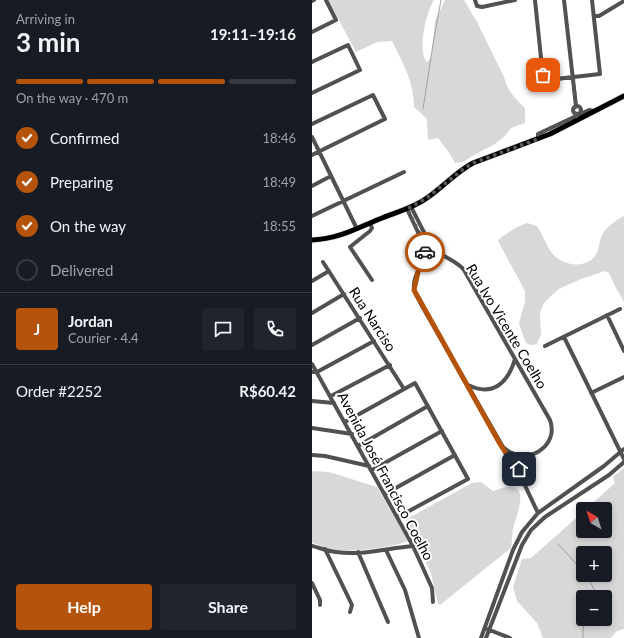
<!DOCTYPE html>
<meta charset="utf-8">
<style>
body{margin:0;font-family:Lato,sans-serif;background:#20242c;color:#f1f3f6;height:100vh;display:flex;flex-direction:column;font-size:15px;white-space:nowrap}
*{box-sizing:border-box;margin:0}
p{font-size:13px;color:#9ea1a6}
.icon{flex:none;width:22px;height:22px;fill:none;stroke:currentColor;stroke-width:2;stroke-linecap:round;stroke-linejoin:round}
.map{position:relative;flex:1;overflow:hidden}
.sheet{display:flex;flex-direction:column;background:#171b24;width:312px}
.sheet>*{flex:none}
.needle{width:26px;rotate:321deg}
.buttons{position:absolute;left:264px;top:502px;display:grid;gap:8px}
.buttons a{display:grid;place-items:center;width:36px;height:36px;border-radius:4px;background:#171b24;box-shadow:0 2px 6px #0003;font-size:20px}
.pin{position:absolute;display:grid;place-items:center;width:34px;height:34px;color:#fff;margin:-17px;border-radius:8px;box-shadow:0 2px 6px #0006}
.courier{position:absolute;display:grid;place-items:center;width:40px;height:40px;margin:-20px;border:3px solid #b45309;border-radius:50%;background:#fff;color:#222;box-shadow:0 1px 5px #0007}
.headline em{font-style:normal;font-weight:700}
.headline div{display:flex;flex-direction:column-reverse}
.headline{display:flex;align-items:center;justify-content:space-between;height:68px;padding:0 16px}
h1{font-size:26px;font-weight:700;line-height:30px}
.bar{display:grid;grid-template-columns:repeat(4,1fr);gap:6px 4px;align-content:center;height:48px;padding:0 16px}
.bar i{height:5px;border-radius:3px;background:#363941}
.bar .on{background:#b45309}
.bar p{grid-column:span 4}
.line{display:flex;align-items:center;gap:10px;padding:0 16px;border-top:1px solid #363941}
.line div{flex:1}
.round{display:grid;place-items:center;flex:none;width:42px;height:42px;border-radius:4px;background:#20242c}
ol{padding:0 16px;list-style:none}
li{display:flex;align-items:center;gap:12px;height:44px}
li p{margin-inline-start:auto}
li .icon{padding:4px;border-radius:50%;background:#b45309;color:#fff;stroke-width:4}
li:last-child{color:#9ea1a6}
li i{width:22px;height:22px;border:2px solid #363941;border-radius:50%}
.cta{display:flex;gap:8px;margin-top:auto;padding:8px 16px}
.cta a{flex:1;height:46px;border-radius:4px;background:#b45309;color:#fff;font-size:16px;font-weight:700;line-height:46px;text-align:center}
.cta a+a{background:#20242c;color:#f1f3f6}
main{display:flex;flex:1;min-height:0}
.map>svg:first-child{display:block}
.green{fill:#d8d8d8;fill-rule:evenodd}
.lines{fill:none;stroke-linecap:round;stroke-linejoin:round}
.stream{stroke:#9f9f9f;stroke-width:1}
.major-casing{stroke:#dbdbdb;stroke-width:6}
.minor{stroke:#515151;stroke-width:4}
.major{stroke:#000;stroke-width:5}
.done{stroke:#595959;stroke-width:4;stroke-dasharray:0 7.2}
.route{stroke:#b45309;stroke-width:5}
.labels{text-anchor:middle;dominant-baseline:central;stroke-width:4;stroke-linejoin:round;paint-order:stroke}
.street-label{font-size:14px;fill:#000;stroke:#fff}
</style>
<main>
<section class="sheet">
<div class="headline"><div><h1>3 min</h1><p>Arriving in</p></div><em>19:11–19:16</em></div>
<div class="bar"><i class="on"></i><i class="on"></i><i class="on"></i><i></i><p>On the way · 470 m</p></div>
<ol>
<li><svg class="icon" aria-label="check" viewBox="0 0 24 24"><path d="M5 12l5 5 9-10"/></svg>Confirmed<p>18:46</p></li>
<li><svg class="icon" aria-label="check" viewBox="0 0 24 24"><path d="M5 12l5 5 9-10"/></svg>Preparing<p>18:49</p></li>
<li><svg class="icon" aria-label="check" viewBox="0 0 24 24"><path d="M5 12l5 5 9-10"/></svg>On the way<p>18:55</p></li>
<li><i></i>Delivered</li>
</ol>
<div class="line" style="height:72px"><b class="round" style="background:#b45309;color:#fff">J</b><div><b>Jordan</b><p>Courier · 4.4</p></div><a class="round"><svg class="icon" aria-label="chat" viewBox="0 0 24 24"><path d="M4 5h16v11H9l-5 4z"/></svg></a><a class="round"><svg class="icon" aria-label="phone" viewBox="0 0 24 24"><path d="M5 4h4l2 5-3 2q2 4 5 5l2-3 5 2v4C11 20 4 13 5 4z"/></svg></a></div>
<div class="line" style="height:52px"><div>Order #2252</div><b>R$60.42</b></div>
<div class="cta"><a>Help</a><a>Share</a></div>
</section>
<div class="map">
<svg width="312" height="638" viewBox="0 0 312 638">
<rect width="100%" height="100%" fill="#fff"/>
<path class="green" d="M16 0H122C114 13 105 50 115 62L120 56 123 21 133 0H152L165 22 192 77C195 90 203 99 213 108V123L199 128 193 136 183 144 162 155 151 162 143 163 138 154 126 138 116 140 115 119 102 107C102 83 91 63 80 41L65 42 44 52Z
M312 216V302L302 284 297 273 293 271 269 279 247 289 239 296 232 303 228 313 229 334 225 344 218 345 214 343 210 333 207 323 213 302V291L186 241 188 238 205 227 215 223 225 226C231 235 234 245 240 253 250 266 273 269 283 256 288 249 287 240 291 233 296 226 304 220 312 216Z
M312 468V629L305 631 299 638H231L225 623 205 601 201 587 210 559 219 558 271 512V531H293V509H274L303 483 301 477ZM271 553H293V575H271ZM271 597H293V619H271Z
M1 471 17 472 65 487 96 541C78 548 43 552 24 550 16 549 8 545 0 543V473Z
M169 482 181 491C221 476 207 507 201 529 200 535 200 542 199 548L128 605 126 604 119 573 93 520 160 483Z"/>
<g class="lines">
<path class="stream" d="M111 109 122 38 129 0
M246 544 271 571
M274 575 282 589 279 597
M271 638V630L273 619"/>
<defs>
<path id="major" d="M0 240C27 239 45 228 70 218 85 212 101 208 115 198 131 187 144 172 161 163L238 134 312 96"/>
</defs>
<use href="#major" class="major-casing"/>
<path class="minor" d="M163 0 165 6 170 7 203 0
M223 0 231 77 235 80 288 74 280 0
M252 0 264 106
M0 1 2 0
M282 16H287L312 1
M0 32 24 20 14 0
M0 62 36 45 48 70 0 93
M261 110a4 4 0 1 1 8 0a4 4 0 1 1-8 0Z
M0 124 61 95 73 119 0 155
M0 137 45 229
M226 139V134L277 110 282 111
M0 186 19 176
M95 209 113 247C115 261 100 274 102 289 103 295 108 301 110 306L191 447C213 468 248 447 238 420L152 270C145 261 132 258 124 250 115 242 106 219 99 207
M0 216 92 172
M58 223 60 228 58 231 38 247 60 280
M11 262 92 389
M0 281 17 271
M0 313 32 294
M295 315 312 351
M252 337 312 459
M0 345 48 318
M233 346 308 309
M0 364 101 546 120 588 121 602
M0 372H5L62 341
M156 385C181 397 196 383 203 359
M279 393 312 377
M19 396 78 365
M0 401 22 403
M33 422 103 383 156 479 86 517
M0 428 40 434
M46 446 116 406
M192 450 208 475 226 513
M0 455 13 456 57 466
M60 470 130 431
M207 473 208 462 211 456
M73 494 143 455
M0 546C8 548 16 551 24 552 49 556 76 548 101 546
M13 549 40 605 38 612
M74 550 93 590 107 638
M46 552 76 622
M0 583 8 600V605
M175 629 198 638
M169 638 201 550 210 532 226 513 292 466 312 449
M174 638 210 545 219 530 233 517 297 475 312 462"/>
<use href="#major" class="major"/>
</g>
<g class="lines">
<path class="done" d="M113 252V244L95 209 115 198 150 170 161 163 226 139V134L267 115 262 113 261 110 264 106 261 77 236 80 233 79 231 75"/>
<path class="route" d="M113 252 106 272 102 290 188 444 208 475 207 469"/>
</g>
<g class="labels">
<g class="street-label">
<text transform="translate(61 319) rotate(57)">Rua Narciso</text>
<text transform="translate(195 326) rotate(59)">Rua Ivo Vicente Coelho</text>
<text transform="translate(74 476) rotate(62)">Avenida José Francisco Coelho</text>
</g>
</g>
</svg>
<div class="buttons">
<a><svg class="needle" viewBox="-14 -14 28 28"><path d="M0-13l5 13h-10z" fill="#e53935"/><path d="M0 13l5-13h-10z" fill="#9ea1a6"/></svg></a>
<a>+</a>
<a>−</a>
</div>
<div class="pin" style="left:231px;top:75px;background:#ea580c"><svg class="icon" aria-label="bag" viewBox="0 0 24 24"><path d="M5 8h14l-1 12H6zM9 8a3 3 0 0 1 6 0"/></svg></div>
<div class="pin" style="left:207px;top:469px;background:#1f2937"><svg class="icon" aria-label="home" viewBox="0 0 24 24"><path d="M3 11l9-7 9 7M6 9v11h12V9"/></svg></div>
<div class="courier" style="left:113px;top:252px"><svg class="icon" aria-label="car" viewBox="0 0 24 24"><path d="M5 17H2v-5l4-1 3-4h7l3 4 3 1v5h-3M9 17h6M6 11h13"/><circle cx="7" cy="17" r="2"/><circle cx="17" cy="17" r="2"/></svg></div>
</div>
</main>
